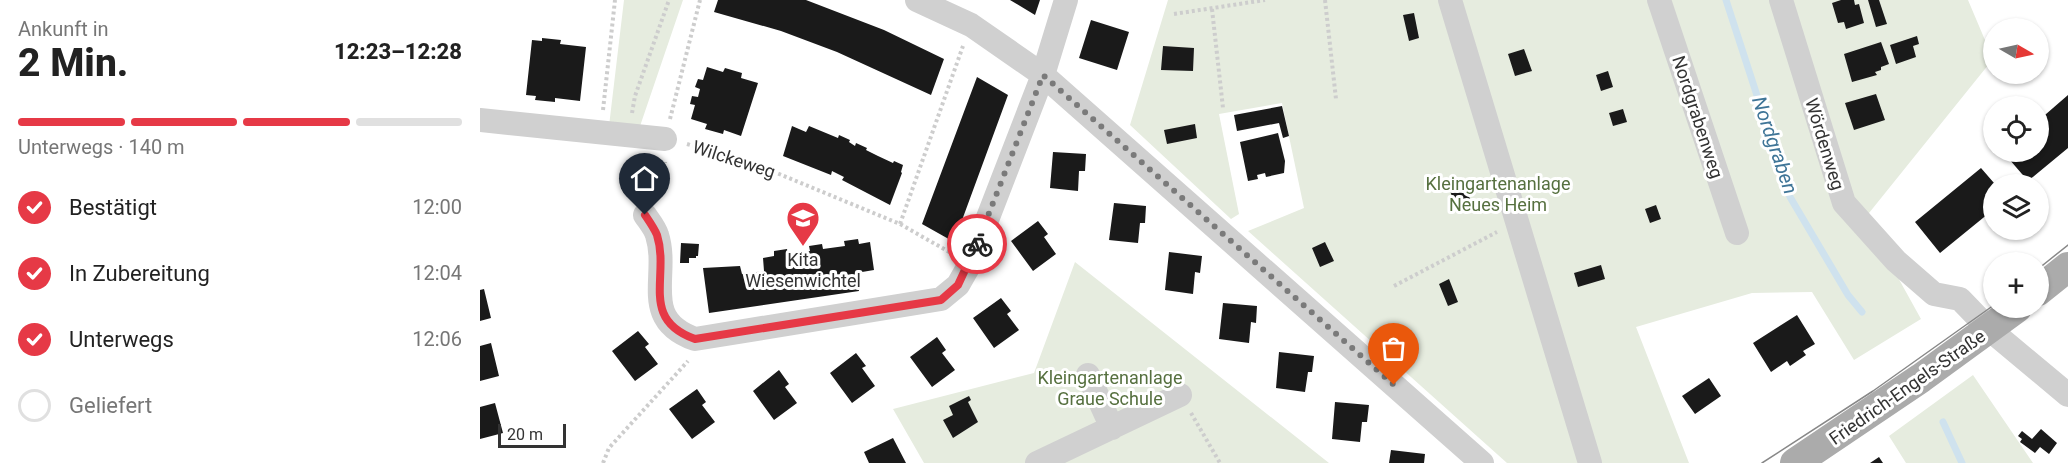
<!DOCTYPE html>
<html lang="de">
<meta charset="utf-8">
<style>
body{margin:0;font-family:Roboto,sans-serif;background:#f6f6f6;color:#222;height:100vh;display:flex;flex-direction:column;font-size:22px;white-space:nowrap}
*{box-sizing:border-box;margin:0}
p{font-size:20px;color:#767676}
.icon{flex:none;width:33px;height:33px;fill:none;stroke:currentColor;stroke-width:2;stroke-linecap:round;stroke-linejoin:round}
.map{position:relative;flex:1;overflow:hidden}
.panel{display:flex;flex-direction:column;background:#fff;width:480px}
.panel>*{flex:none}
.needle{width:39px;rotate:99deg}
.tools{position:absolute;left:1503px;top:18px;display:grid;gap:12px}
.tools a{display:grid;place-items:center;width:66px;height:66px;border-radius:50%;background:#fff;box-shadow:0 2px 4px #0004;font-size:30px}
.scale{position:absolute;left:18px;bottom:15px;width:68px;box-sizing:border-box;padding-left:6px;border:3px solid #333;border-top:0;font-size:16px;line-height:21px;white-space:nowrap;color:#333;-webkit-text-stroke:4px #fff;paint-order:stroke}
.pin{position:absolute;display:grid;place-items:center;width:51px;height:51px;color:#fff;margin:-62px -26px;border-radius:50% 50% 50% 0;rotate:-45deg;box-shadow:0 0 6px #0007}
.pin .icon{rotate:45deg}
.courier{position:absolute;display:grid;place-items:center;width:60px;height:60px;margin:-30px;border:4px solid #e63946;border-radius:50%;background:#fff;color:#222;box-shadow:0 2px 8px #0007}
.headline em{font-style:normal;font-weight:800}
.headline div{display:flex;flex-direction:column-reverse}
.headline{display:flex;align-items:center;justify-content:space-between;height:102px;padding:0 18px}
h1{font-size:39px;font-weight:800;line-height:45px}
.bar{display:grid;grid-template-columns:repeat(4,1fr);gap:9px 6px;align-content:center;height:72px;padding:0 18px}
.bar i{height:8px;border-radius:4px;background:#e0e0e0}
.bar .on{background:#e63946}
.bar p{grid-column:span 4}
ol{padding:0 18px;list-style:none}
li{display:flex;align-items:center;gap:18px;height:66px}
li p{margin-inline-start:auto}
li .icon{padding:6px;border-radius:50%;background:#e63946;color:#fff;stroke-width:4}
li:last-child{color:#767676}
li i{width:33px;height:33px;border:3px solid #e0e0e0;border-radius:50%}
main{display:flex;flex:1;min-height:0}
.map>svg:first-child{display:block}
.green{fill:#e6ecdf}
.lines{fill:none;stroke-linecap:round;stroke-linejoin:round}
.stream{stroke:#cfe2ee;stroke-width:7}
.building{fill:#1a1a1a}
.path{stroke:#cdcdcd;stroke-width:4;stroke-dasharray:3 3;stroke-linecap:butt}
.minor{stroke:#d0d0d0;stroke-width:24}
.major{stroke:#ababab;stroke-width:30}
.tram{stroke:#888;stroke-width:1.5}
.done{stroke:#7a7a7a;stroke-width:6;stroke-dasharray:0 10.8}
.route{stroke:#e63946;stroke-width:8}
.labels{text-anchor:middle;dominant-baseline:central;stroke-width:6;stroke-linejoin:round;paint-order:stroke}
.street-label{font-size:18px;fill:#333;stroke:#fff}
.park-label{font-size:18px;fill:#56703f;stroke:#fff}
.poi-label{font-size:18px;fill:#333;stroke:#fff}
.water-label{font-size:20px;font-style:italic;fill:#3f7597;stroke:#fff}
</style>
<main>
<section class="panel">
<div class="headline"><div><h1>2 Min.</h1><p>Ankunft in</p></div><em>12:23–12:28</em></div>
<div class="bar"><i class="on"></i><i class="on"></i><i class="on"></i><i></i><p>Unterwegs · 140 m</p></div>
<ol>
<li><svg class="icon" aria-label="check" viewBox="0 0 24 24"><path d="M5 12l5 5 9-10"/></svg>Bestätigt<p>12:00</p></li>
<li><svg class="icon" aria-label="check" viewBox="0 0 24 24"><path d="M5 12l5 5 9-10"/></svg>In Zubereitung<p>12:04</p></li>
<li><svg class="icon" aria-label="check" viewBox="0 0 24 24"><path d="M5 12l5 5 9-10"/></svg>Unterwegs<p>12:06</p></li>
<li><i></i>Geliefert</li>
</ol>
</section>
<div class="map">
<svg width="1588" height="463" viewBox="0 0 1588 463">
<rect width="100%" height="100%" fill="#fff"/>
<path class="green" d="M144 0H203L158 132 129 126Z
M688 0H1488L1513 59 1385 218 1441 319 1374 360 1332 292 1272 293 1156 327 1209 463H1027L768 231 824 208 802 103 739 114 759 214 751 219 650 125Z
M595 262 849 463H444L413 409 554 373Z
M1493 375 1553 463H1426L1409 436Z"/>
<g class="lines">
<path class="stream" d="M1246 0 1310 197 1368 295 1382 312
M1463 422 1482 463"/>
</g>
<path class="building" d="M238 0H326L404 30 464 59 451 95 357 52 301 31 234 12Z
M530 0H560L555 15Z
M1361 0H1374L1375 5 1379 4 1384 23 1366 29 1364 22 1358 23 1352 3Z
M1388 0H1399L1407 24 1396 27Z
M934 13 939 38 929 41 923 15Z
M611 20 649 32 637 70 599 58Z
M1437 36 1439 44 1433 46 1436 57 1416 64 1410 45Z
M62 38 81 40 80 44 106 47 100 101 75 98V102L55 100 56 96 46 95 52 40 62 41Z
M1401 42 1409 64 1401 67V70L1395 72 1397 75 1372 82 1364 54Z
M683 46 714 48 713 71 681 70Z
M1044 49 1052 71 1035 76 1028 54Z
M227 67 243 72 245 68 262 73 261 78 278 83 261 136 244 130 243 134 225 129 227 124 211 119 215 105 210 104 212 96 218 97 220 89 215 87 218 79 223 80Z
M1128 71 1133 87 1121 91 1116 75Z
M497 77 528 95 474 242 442 224Z
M1396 94 1405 120 1374 130 1365 103Z
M1588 95V148L1548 181 1523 152H1558V121Z
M802 106 809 136 803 138 799 123 757 131 754 115Z
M1143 109 1147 122 1133 126 1129 113Z
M715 124 717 138 687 144 684 130Z
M312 126 326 132 329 126 358 138 359 135 370 140 369 142 375 146 376 143 387 148 386 150 398 156 413 163 414 161 423 165 421 172 422 173 410 205 362 180 364 177 352 171 351 175 303 156Z
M798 133 805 161 804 173 786 177 785 173 777 175 778 179 768 181 760 142Z
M573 152 606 154 605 171H599L598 191 570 188Z
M1501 168 1514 183V209L1460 253 1435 222Z
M985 185 991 202 976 207 970 191Z
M634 203 666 206 665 223H660L658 243 629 240Z
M1176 205 1181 219 1170 223 1165 209Z
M558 221 568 234 564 237 576 254 553 271 531 241Z
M378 239 379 244 390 242 394 270 376 273 379 291 229 313 223 268 260 266 262 274 284 271 283 258 294 256V251L307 249 308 254 330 251 329 246 342 244 343 249 365 246 364 241Z
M845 242 854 261 840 267 832 248Z
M201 243 219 244 218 256H216V258H209V263H200Z
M689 252 722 256 720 273 715 272 713 294 685 290Z
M1121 265 1125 279 1098 287 1094 273Z
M969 279 978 302 968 306 959 284Z
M4 289 11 318 0 321V290Z
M521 298 531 311 527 314 539 330 514 348 493 318Z
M743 303 777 306 776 323 771 322 769 343 739 339Z
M1317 315 1335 344 1323 351 1326 355 1310 366 1307 361 1291 372 1273 343Z
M158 331 169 344 165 347 178 364 155 381 132 351Z
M457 337 466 350 462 353 475 370 452 387 430 357Z
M11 343 19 376 0 381V346Z
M799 352 834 356 832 372H828L825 392 796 388Z
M376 353 386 366 382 368 395 386 372 403 350 373Z
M299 370 309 384 305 387 317 403 294 420 273 391Z
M1229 378 1241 396 1215 414 1202 396Z
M217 389 226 402 222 405 235 422 212 439 189 409Z
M489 396 491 400 488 402 498 422 473 438 463 420 473 415 469 406Z
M855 402 889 405 887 422H882L880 442 852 439Z
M15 403 23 433 0 439V407Z
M1561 429 1577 443 1569 454 1560 447 1555 453 1540 442 1542 439 1538 436 1542 431 1552 439Z
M413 438 426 463H389L384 452Z
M911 450 945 454 944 463H909Z
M1399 457 1403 463H1390Z"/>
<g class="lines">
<path class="path" d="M845 0 856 99
M732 9 743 108
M694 14 785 0
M123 110 135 0
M152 113 155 96 189 0
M190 119 220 0
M207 144 275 164 420 224 471 253
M178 197 185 185V162
M420 224 483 46
M914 286 1017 232
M711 413 740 463
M123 463 129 448 208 361"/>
<path class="minor" d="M437 0 491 25 563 75 1002 463
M970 0 1110 463
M1179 0 1257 233
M1301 0 1364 203 1416 261 1454 294 1480 299 1509 329 1588 395
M0 120 185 139
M165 215C169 221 175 228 177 235 190 276 159 319 215 339L461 299 478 285 490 264 563 75 586 0
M608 375 632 428
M557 463 700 395"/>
<path class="major" d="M1558 291 1588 267
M1315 463 1441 378 1537 308"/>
<path class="tram" d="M1558 269 1588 245
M1282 463 1393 391 1514 305"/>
</g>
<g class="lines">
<path class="done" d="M497 244 563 75 914 385"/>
<path class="route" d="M165 215C169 221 174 228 177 235 190 276 159 319 215 339L461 300 478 285 497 244"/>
</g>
<defs>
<symbol id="school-pin" viewBox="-11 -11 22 30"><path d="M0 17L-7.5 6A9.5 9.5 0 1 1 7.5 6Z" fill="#e63946" stroke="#fff"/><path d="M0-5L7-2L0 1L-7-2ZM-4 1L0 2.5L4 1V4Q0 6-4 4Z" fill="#fff"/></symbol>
</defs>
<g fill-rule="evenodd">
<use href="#school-pin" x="304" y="199" width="38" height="52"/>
</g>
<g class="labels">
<g class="street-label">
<text transform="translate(1218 117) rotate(72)">Nordgrabenweg</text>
<text transform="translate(1345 144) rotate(73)">Wördenweg</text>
<text transform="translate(254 159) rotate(18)">Wilckeweg</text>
<text transform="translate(1427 387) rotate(-35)">Friedrich-Engels-Straße</text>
</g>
<g class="park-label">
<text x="1018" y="183">Kleingartenanlage<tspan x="1018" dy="21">Neues Heim</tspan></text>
<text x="630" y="377">Kleingartenanlage<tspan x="630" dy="21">Graue Schule</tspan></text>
</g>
<g class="poi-label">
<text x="323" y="259">Kita<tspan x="323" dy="21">Wiesenwichtel</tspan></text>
</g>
<g class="water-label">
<text transform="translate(1295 145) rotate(71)">Nordgraben</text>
</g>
</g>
</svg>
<div class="tools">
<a><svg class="needle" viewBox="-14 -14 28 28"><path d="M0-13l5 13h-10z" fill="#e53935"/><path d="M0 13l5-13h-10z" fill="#767676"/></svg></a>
<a><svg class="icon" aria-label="locate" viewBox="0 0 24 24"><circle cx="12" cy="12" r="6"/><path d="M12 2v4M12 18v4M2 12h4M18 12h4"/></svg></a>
<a><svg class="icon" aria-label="layers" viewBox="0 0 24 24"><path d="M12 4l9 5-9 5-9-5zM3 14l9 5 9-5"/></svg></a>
<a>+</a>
</div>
<div class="scale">20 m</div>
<div class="pin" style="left:914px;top:385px;background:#ea580c"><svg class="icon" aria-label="bag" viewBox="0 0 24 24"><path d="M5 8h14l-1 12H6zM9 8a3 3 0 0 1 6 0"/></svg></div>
<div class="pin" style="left:165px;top:215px;background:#1f2937"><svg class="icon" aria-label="home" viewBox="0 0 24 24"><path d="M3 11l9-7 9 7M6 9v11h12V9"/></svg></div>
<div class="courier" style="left:497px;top:244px"><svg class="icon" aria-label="bike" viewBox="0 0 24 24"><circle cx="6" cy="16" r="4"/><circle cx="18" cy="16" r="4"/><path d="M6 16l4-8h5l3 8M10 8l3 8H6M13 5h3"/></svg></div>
</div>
</main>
